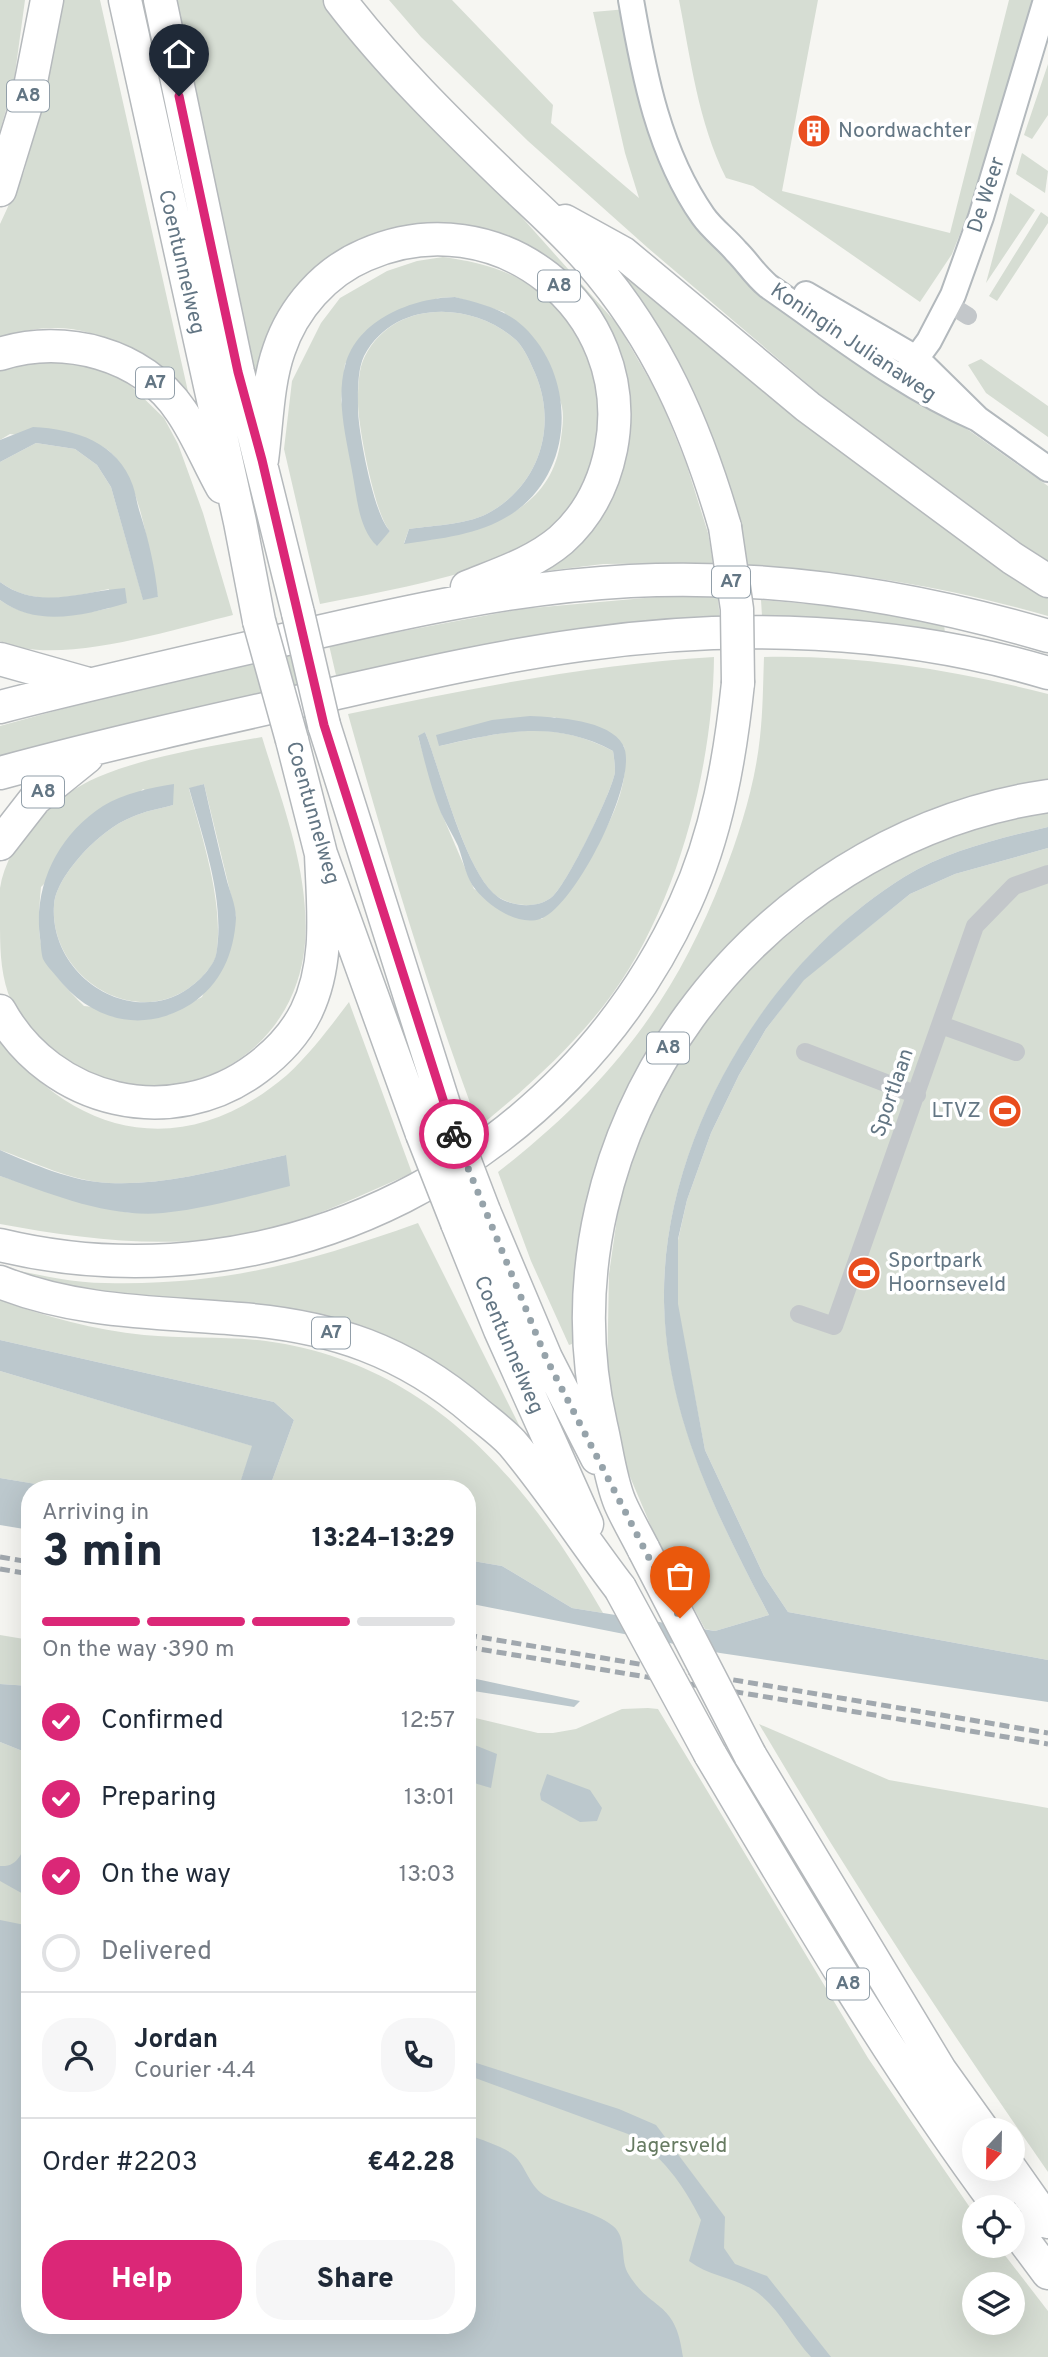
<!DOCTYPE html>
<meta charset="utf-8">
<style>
body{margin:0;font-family:Overpass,sans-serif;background:#f6f6f7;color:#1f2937;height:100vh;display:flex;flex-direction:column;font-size:26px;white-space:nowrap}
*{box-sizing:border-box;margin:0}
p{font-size:23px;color:#747a83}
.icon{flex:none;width:38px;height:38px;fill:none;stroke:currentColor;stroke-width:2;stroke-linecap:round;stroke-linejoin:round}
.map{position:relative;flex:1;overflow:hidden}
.details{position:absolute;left:21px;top:1480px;width:455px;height:854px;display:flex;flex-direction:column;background:#fff;border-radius:28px;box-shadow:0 7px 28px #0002}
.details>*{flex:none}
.needle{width:46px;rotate:202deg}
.controls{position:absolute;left:962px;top:2118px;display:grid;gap:14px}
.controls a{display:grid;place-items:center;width:63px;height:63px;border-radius:50%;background:#fff;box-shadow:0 7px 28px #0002;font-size:35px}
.pin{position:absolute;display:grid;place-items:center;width:60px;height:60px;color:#fff;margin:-72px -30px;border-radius:50% 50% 50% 0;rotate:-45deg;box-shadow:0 0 7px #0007}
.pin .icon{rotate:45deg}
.courier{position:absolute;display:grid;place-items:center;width:70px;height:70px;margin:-35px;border:5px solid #db2777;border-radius:50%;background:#fff;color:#222;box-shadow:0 2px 9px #0007}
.overview em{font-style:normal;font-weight:800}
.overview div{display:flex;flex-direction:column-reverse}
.overview{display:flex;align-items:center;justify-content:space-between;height:119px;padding:0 21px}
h1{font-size:46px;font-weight:800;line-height:52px}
.bar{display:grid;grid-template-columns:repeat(4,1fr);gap:10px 7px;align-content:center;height:84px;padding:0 21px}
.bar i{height:9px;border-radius:5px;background:#e0e1e3}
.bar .on{background:#db2777}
.bar p{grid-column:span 4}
.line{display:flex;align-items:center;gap:18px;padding:0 21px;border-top:2px solid #e0e1e3}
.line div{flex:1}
.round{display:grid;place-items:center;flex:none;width:74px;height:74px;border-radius:28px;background:#f6f6f7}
ol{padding:0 21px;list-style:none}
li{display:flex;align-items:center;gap:21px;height:77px}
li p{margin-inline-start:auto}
li .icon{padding:7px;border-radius:50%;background:#db2777;color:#fff;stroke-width:4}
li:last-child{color:#747a83}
li i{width:38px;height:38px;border:4px solid #e0e1e3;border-radius:50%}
.button{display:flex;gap:14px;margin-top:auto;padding:14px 21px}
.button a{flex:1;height:80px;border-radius:28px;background:#db2777;color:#fff;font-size:28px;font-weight:800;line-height:80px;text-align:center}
.button a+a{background:#f6f6f7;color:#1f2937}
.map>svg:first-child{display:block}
.green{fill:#d6ddd3;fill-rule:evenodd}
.water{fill:#bcc8cd}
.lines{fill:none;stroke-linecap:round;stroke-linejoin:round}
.secondary-casing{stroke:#b3b9bd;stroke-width:28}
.highway-casing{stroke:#b5b9bc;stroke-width:35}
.street{stroke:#c3c7ca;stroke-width:18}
.secondary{stroke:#fff;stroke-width:24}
.highway{stroke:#fff;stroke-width:32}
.rail{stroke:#a1a8ae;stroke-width:5;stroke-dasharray:10 5;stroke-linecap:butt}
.highway-bridge-casing{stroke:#b5b9bc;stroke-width:35;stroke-linecap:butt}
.highway-bridge{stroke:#fff;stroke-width:32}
.done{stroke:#96a3aa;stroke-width:7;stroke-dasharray:0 12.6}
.route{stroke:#db2777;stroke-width:9}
.labels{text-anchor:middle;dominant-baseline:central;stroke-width:7;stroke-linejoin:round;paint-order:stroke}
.shield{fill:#fff;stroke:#929fa9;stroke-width:2}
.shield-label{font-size:19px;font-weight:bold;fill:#637684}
.poi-label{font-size:21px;fill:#637684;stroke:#fff;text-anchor:start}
.street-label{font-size:21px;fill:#637684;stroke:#fff}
.park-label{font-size:21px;fill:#677b62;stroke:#fff}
</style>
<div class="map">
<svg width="1048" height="2357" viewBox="0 0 1048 2357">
<rect width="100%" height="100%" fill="#f6f6f2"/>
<path class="green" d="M0 0H25L14 81 0 131Z
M59 0H100L189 396C129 345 82 310 0 338V224L24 172 47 87Z
M177 0H328L618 325 660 398 686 463 708 533 713 563 603 564 530 573 592 521 617 370 509 247 346 258 256 387Z
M389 0H452L553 105 551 123 639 198 625 153 593 12 627 9 679 199 940 410 1048 486V567L844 415 648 248 528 141 421 37Z
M679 0H818L782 191 950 233 1009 0H1034L971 206 952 254 920 302 753 186 726 178C698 121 691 61 679 0Z
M1048 64V115L1032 139 1024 135Z
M1022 153 1048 171 1045 193 1016 174Z
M1010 193 1035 210 986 283Z
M1041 212 1048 217V223L997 301 989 296Z
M582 236 1048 592V616C946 587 852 571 746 565 721 469 700 393 646 308 629 282 603 259 582 236Z
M443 257C481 262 522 273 550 301 621 372 614 496 526 551 517 558 502 560 491 564 435 582 377 593 320 604L284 449 292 381 321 323 340 298 387 271 417 261ZM455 297 504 312C521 338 547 370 559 398 566 412 562 430 560 445 547 520 467 535 404 543L409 529C436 525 469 525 492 511 541 482 557 424 535 373 530 362 525 349 516 340 473 301 394 299 365 356 358 369 358 389 358 403 358 426 375 516 390 531L376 545 341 400 345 364 359 341 438 298Z
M981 359 1048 406V437L986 393 968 365Z
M36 360 83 363 109 373 128 383 164 418 178 444 203 513 233 615C174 629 55 668 0 641V600C34 624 73 616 110 608L109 589C70 597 34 607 0 582V462L36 443 75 449 97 465 111 487 143 599 158 597C149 557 141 471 105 448 93 440 28 436 10 434L0 440V369Z
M656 597H718L720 622 338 684 329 645 521 609Z
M761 600 867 609 944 624 945 633 850 619 762 616Z
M296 652 305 690 0 761V726L106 697Z
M714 657C713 766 678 903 613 993 576 1044 528 1087 479 1127 428 991 387 854 348 714 469 689 591 664 714 657ZM554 717 624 746C634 809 578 872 542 919L474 889 441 812 418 737 425 732C440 770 467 876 498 897 514 907 539 909 553 896 569 881 612 792 615 772 615 765 614 757 613 751 550 718 505 732 439 746Z
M764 657C860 655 955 670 1048 694V785L1008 792 718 961 580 1257 572 1344 569 1345 531 1261 498 1172C606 1088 673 1005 723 876 740 832 755 785 760 737 763 711 763 684 764 657Z
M262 737C282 803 310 872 305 943 295 1067 157 1128 58 1053 38 1037 18 1017 8 993 0 969 0 945 0 920 0 910 0 898 0 888 8 839 54 796 98 777 144 757 212 746 262 737ZM204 784 236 916 202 997 168 1015 84 1006C40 962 35 950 41 887L143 789 173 805C159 809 145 811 132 817 114 824 99 837 85 851 73 864 55 886 54 905 49 975 131 1029 189 988 199 981 213 967 216 956 225 906 202 837 189 789Z
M1048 806V827C1000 838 947 851 904 877 768 962 661 1139 664 1302 667 1415 717 1517 769 1615L715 1631 705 1629 656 1538 622 1458 607 1376 609 1274 619 1204 642 1127 704 1019 733 985 771 949 834 897 885 866 951 833Z
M1048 848V1660L788 1612 764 1576 705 1450 677 1304 678 1240 687 1200 711 1133 739 1075 766 1029 804 979 910 894 955 874Z
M349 1002 412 1173C359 1196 306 1223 248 1234 167 1250 81 1239 0 1224V1176L89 1204 130 1213H162L286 1155C229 1167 167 1186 109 1183 73 1182 34 1162 0 1150V1039C78 1140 187 1161 287 1075 311 1053 330 1027 349 1002Z
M418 1223 530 1447 432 1364 89 1298 9 1269C41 1275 73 1283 105 1283 223 1286 309 1262 418 1223Z
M0 1300C47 1317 94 1330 144 1335 184 1339 225 1336 266 1341 428 1363 526 1478 603 1613L572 1608 502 1566 467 1560V1489H269L294 1420 274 1402 0 1340Z
M0 1371 253 1446 238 1489H65L0 1478Z
M0 1635 30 1640V1686L0 1684Z
M648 1708 658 1709 868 2058 975 2215V2245H997L1048 2311V2357H0V1742L30 1754V2326H467V1781L483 1785 467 1745V1716L538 1733H553L576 1729 622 1709ZM975 2284H1013V2322H975Z
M759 1724 889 1780 1048 1808V2172C946 2026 849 1877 759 1724Z"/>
<path class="water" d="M455 297C479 303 505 309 524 327 576 377 575 468 516 511 483 535 443 538 404 544L409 529C436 525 469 525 492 511 541 482 557 424 535 373 530 362 525 349 516 340 473 301 394 299 364 356 357 371 358 393 358 409 358 431 374 516 390 531L377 546C358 528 357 496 352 471 346 437 336 400 345 366 357 319 413 298 455 297Z
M33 427C75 429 118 442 133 486 136 495 137 504 140 513 149 541 155 568 158 597L143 600 111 487 97 465 75 449 36 443 0 462V440Z
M0 582C39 611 81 591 125 588L127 603C85 615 38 628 0 600Z
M530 716C556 717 610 720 623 745 641 777 574 909 540 919 518 926 490 907 476 890 466 879 463 859 458 846 453 835 446 824 441 813 431 789 425 762 418 736L425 732C440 769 466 875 498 897 513 907 539 909 553 896 568 882 612 792 615 772 615 765 614 757 613 751 553 719 502 732 439 746L436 735 492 720Z
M174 784 173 805C159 809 145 811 132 817 114 824 99 837 85 851 73 864 55 886 54 905 49 976 131 1029 189 988 199 981 213 967 216 955 226 902 203 839 189 788L204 784C211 815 218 846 226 877 229 890 236 905 236 918 234 954 221 984 191 1004 142 1035 90 1020 56 976 52 971 46 965 43 959 41 953 41 944 40 938 33 886 58 835 103 806 124 793 150 788 174 784Z
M1048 827V848L955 874 910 894 804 980 766 1029 739 1075 711 1133 687 1200 678 1239V1304L705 1450 764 1576 788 1612 1048 1660V1702L720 1653 467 1603V1560L502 1566 572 1608 715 1631 769 1615C717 1517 666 1415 664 1302 661 1139 767 962 904 877 947 851 1000 838 1048 827Z
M0 1150C32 1164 74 1182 109 1183 167 1186 229 1167 286 1155L290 1186C249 1196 206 1209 163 1213 108 1218 51 1194 0 1176Z
M0 1340 274 1402 294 1420 269 1489H238L252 1446 0 1371Z
M0 1478 60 1488 65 1489H30V1530L0 1525Z
M467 1677 580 1701 574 1707 467 1690Z
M0 1684 30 1686V1754L0 1742Z
M467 1742 497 1754 491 1788 467 1781Z
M547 1774 590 1790 602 1808 597 1821 580 1822 541 1800 540 1794Z
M30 1839V1902L25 1895 0 1881V1866C20 1867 20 1852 30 1839Z
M0 1920 25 1925 30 1922V2326H467V2134C481 2140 499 2145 511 2153 526 2164 528 2185 544 2195 565 2207 594 2211 613 2226 628 2238 619 2260 629 2275 652 2312 676 2300 683 2357H0Z
M467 2060 619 2109 656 2125 725 2217 724 2248 735 2264 767 2276 831 2357H811C792 2337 781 2311 758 2293 738 2278 710 2277 689 2261L701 2220C683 2184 662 2155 628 2134L467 2075Z"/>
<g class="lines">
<defs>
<path id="secondary" d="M631 0C644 75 659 153 703 216 712 229 726 239 736 251 749 264 753 273 768 286 836 333 902 386 978 419
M806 294 916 358 978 419 1048 469
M902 378 929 341 953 295 981 217 1046 0"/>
<path id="highway" d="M125 0 240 522 259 621
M160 0 238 372 298 613
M340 0C389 64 448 122 506 178 534 205 564 231 589 260 658 339 696 427 725 527
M0 190 27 102 47 0
M565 221 623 253 808 407 1012 558 1048 581
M0 354C64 334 142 353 181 411 197 434 208 462 222 487
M262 460C267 424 267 384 279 350 293 308 325 272 365 255 496 197 638 308 611 449 604 484 588 516 561 540 534 563 499 574 467 587
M0 659 85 683
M0 707C97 682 195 660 292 638 404 612 515 587 630 581 771 574 913 596 1048 636
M324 725 448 1117
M292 740 321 854 422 1134
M0 773C107 744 215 720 323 696 408 677 494 657 581 645 735 623 898 628 1048 673
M0 844 35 799 87 757
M0 1011C51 1103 172 1132 257 1068 277 1053 295 1034 306 1012 330 963 323 907 321 854
M484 1211 546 1358 597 1458
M457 1223 500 1330 587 1524
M0 1245C279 1312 567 1163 685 904 717 834 730 759 738 683
M0 1282C77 1313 158 1312 240 1319 332 1326 405 1351 476 1412 488 1422 502 1432 512 1443 551 1489 583 1540 620 1588
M644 1550C636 1534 627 1519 620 1503 610 1479 607 1450 601 1425 534 1131 755 839 1048 796
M710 1754C801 1908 892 2063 999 2207
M750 1755 940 2070 983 2130
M1010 2168 1048 2222
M1013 2226 1048 2273"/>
</defs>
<use href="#secondary" class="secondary-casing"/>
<use href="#highway" class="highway-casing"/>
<path class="street" d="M949 304 968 316
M941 1025 1016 1052
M805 1052 917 1095
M799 1314 834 1326 975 926 1014 886 1048 874"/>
<use href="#secondary" class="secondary"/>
<use href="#highway" class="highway"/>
<path class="rail" d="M0 1557 30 1562
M0 1569 30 1574
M467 1635 1048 1733
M467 1647 1048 1744"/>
<defs>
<path id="highway-bridge" d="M725 527 737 609 738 683
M298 613 324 725
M259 621 292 740
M448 1117 484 1211
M422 1134 457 1223
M644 1550 750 1755
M620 1588 710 1754"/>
</defs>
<use href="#highway-bridge" class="highway-bridge-casing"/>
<use href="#highway-bridge" class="highway-bridge"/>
</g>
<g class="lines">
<path class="done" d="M454 1134 546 1358 680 1618"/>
<path class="route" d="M179 96 238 372 262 460 324 725 454 1134"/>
</g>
<defs>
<symbol id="building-disc" viewBox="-11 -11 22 22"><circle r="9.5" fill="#e94d1e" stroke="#fff"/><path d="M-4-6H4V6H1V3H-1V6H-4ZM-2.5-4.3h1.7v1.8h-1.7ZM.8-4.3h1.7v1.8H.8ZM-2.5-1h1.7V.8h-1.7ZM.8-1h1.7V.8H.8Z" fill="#fff"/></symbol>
<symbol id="stadium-disc" viewBox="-11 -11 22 22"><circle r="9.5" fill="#e94d1e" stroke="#fff"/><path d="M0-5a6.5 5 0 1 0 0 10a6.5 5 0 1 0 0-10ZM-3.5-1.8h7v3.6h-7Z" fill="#fff"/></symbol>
</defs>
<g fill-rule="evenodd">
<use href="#building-disc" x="795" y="112" width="38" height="38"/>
<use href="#stadium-disc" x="986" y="1092" width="38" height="38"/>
<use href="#stadium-disc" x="845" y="1254" width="38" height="38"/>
</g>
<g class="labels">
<g class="shield">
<rect x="7" y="80.5" width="42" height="31" rx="5"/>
<rect x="538" y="270.5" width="42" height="31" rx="5"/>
<rect x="136" y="367.5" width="38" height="31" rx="5"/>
<rect x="712" y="566.5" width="38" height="31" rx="5"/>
<rect x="22" y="776.5" width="42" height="31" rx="5"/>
<rect x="647" y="1032.5" width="42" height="31" rx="5"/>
<rect x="312" y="1317.5" width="38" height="31" rx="5"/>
<rect x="827" y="1968.5" width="42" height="31" rx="5"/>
</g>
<g class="shield-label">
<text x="28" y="96">A8</text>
<text x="559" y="286">A8</text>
<text x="155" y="383">A7</text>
<text x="731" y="582">A7</text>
<text x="43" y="792">A8</text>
<text x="668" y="1048">A8</text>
<text x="331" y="1333">A7</text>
<text x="848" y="1984">A8</text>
</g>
<g class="poi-label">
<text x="838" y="131">Noordwachter</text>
<text x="981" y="1111" text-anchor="end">LTVZ</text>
<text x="888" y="1261">Sportpark<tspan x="888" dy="24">Hoornseveld</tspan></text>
</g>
<g class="street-label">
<text transform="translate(987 195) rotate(-72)">De Weer</text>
<text transform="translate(181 262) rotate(77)">Coentunnelweg</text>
<text transform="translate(853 343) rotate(34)">Koningin Julianaweg</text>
<text transform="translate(312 813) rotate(74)">Coentunnelweg</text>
<text transform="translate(893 1093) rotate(-71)">Sportlaan</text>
<text transform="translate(508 1345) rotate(67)">Coentunnelweg</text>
</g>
<g class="park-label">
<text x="676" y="2146">Jagersveld</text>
</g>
</g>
</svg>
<div class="controls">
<a><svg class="needle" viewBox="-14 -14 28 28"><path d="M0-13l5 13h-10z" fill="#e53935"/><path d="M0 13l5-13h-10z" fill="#747a83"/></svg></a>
<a><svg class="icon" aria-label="locate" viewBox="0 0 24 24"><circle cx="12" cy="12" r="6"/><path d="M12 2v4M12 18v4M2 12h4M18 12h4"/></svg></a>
<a><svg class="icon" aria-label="layers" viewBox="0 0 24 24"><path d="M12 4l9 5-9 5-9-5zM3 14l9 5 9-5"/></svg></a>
</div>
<div class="pin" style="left:680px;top:1618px;background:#ea580c"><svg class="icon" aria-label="bag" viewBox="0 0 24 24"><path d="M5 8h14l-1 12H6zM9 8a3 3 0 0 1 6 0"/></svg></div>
<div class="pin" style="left:179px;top:96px;background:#1f2937"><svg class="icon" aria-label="home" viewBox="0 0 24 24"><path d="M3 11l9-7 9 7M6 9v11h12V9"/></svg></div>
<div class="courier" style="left:454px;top:1134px"><svg class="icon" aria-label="bike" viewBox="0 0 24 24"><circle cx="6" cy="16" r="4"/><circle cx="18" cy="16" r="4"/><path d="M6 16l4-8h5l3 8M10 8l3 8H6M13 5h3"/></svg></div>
<section class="details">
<div class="overview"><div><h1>3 min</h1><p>Arriving in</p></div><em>13:24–13:29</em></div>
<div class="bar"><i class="on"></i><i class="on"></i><i class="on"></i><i></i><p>On the way · 390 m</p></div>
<ol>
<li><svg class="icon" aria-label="check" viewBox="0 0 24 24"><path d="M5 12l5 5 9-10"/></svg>Confirmed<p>12:57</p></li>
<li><svg class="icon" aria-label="check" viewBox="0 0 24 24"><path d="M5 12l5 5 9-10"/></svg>Preparing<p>13:01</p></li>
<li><svg class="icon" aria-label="check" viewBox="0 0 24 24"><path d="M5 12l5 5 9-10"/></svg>On the way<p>13:03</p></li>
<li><i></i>Delivered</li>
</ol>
<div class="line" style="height:126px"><a class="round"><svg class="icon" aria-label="person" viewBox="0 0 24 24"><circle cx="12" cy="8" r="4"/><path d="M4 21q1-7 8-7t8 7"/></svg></a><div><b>Jordan</b><p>Courier · 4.4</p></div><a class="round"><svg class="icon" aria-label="phone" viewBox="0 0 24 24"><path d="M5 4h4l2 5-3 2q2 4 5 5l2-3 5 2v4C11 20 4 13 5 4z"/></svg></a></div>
<div class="line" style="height:91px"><div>Order #2203</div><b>€42.28</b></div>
<div class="button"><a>Help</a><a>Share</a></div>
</section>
</div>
